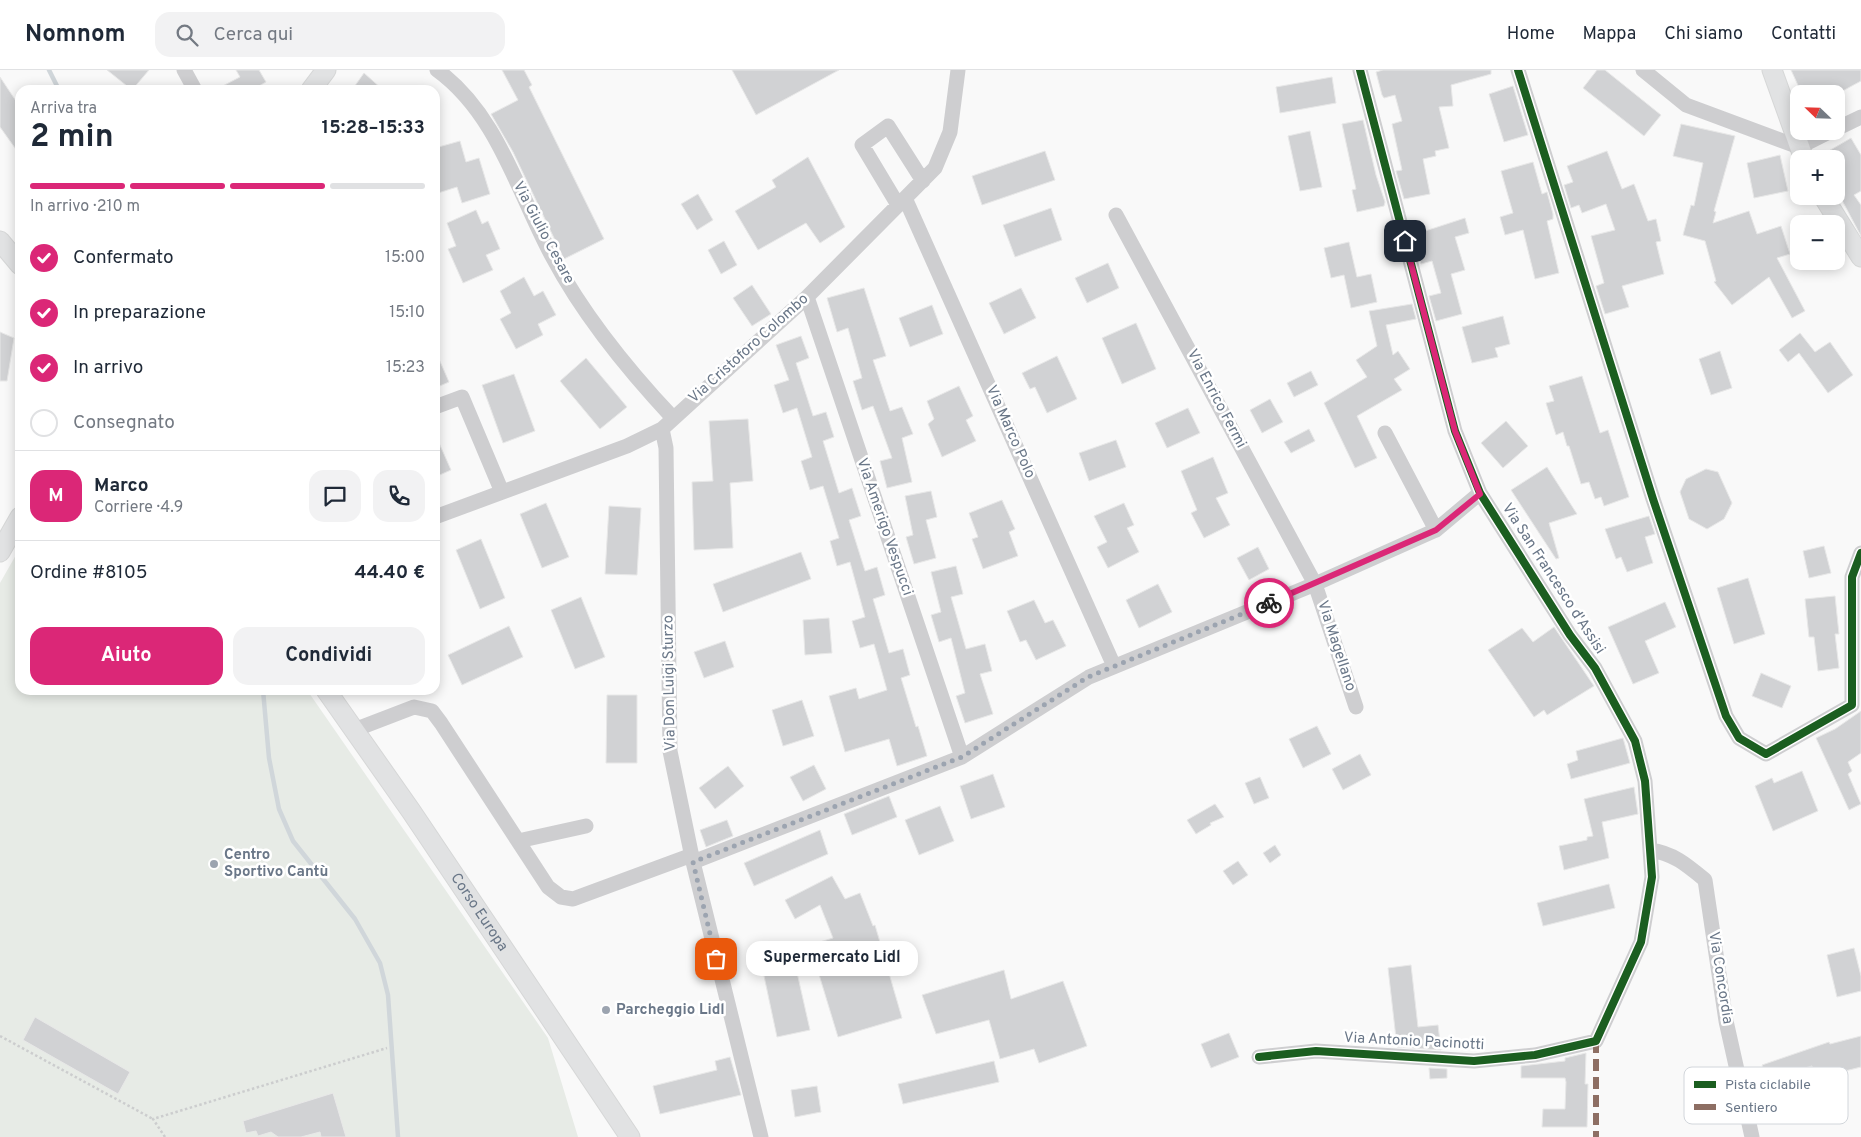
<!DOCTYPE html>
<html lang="it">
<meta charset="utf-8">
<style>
body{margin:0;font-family:Overpass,sans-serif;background:#f2f2f3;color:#1f2937;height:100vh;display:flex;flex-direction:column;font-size:19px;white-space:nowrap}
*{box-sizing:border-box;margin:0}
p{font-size:16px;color:#747a83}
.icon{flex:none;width:28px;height:28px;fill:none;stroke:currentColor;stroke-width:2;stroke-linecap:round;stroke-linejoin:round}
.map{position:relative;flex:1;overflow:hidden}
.side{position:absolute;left:15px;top:15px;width:425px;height:610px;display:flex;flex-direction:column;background:#fff;border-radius:15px;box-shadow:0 2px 12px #0003}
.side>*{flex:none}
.needle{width:32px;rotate:293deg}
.buttons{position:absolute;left:1790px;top:15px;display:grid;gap:10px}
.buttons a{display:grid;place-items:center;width:55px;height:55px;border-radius:10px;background:#fff;box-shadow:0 2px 12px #0003;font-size:25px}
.pin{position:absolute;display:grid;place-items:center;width:42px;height:42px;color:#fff;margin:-21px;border-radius:10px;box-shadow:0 2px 8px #0006}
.courier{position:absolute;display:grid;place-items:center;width:50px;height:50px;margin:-25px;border:4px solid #db2777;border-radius:50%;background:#fff;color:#222;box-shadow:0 1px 6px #0007}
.bubble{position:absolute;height:35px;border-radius:15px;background:#fff;box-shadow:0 2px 12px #0003;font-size:16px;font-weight:700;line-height:35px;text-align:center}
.overview em{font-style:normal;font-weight:700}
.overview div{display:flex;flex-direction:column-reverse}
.overview{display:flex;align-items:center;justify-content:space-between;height:85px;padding:0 15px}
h1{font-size:32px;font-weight:700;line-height:38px}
.bar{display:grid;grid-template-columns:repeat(4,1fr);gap:8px 5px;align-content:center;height:60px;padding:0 15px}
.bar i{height:6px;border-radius:4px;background:#e0e1e3}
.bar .active{background:#db2777}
.bar p{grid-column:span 4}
.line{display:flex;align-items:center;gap:12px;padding:0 15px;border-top:1px solid #e0e1e3}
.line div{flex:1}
.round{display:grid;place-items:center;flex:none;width:52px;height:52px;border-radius:15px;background:#f2f2f3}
ol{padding:0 15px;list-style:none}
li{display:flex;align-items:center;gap:15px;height:55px}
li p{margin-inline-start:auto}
li .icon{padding:5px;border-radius:50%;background:#db2777;color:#fff;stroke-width:4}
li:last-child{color:#747a83}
li i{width:28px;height:28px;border:2px solid #e0e1e3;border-radius:50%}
.primary-button{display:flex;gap:10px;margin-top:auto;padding:10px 15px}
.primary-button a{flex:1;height:58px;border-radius:15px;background:#db2777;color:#fff;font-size:20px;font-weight:700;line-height:58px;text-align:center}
.primary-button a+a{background:#f2f2f3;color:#1f2937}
header{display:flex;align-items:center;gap:30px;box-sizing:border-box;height:70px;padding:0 25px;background:#fff;border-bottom:1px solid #e0e1e3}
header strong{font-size:24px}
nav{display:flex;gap:28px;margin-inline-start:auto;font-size:18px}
.search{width:350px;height:45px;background:#f2f2f3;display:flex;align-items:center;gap:12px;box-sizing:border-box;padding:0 18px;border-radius:15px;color:#747a83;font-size:19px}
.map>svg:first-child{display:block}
.pitch{fill:#e7ebe6}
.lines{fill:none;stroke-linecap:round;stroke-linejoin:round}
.stream{stroke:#d0d6da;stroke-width:4.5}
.building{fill:#d1d2d4;stroke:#e8e8e8}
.major-casing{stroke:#d6d7d7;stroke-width:21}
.path{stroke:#cccdce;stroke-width:2.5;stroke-dasharray:2.5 2.5;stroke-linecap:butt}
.minor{stroke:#ceced0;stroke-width:15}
.major{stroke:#e1e2e3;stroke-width:19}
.quiet{stroke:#8d6e63;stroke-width:6;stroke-dasharray:12 6;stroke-linecap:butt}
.cycleway-casing{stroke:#fff;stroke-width:11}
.cycleway{stroke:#1b5e20;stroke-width:8}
.done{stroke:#9ca4b0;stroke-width:5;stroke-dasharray:0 9}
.route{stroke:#db2777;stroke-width:6}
.poi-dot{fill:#9ca4b0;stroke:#fff;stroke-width:2}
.labels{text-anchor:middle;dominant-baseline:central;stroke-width:5;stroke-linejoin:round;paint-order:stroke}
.street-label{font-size:15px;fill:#6a7788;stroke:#fff}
.poi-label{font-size:15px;font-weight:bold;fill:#6a7788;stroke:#fff;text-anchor:start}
.key{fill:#fff;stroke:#d2d6db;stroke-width:1}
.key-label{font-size:14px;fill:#6a7788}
</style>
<header>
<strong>Nomnom</strong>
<div class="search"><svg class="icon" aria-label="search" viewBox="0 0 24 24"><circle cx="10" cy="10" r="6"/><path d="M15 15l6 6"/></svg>Cerca qui</div>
<nav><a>Home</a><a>Mappa</a><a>Chi siamo</a><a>Contatti</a></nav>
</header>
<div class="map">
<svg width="1861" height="1067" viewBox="0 0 1861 1067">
<rect width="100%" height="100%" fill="#f9f9f9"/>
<path class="pitch" d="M20 478V620H307L548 968 578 1067H0V513Z"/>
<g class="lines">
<path class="stream" d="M49 0 59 20
M263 620 269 688 279 739 293 771 355 849 380 893 388 925 398 1067"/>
</g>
<path class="building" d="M107 0H149L132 20Z
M236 0H259L266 12 252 20H215L240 7Z
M502 0H524L532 15 529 17 604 169 564 189 513 82 491 44 518 30Z
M732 0H839L756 45Z
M1383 0H1491V4L1451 15 1453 36 1439 37 1449 78 1435 81 1436 86 1423 89 1430 124 1404 129 1396 101 1402 100 1392 54 1402 51 1395 25 1384 28 1382 25 1376 2Z
M1597 0H1605L1661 45 1644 66 1583 18Z
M1791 0H1861V11L1837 24H1802Z
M364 3 383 20H352Z
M0 7 20 37V85L0 57Z
M1332 7 1336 33 1280 43 1276 17Z
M1513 16 1528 65 1504 72 1489 24Z
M1363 50 1376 105 1385 132 1384 136 1357 142 1352 120 1356 119 1342 54Z
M1681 54 1735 66 1714 141 1716 142 1713 153 1749 141 1757 164 1781 156 1790 184 1777 188 1805 241 1792 248 1769 207 1732 235 1714 212 1716 211 1705 171 1683 165 1691 135 1694 136 1703 93 1673 86Z
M1310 61 1322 117 1300 121 1288 66Z
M1851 68 1861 85V121L1854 125 1861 135V166L1836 119V89H1815Z
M460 71 466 92 479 88 490 124 462 133 457 117 435 124V78Z
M1045 81 1055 110 982 135 972 106Z
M1607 81 1622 119 1634 114 1648 151 1656 149 1661 171 1656 172 1664 204 1622 216 1629 237 1605 244 1596 216 1604 213 1591 166 1615 160 1606 134 1582 143 1579 135 1571 138 1564 115 1573 112 1567 96Z
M1780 85 1788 121 1754 128 1747 93Z
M808 87 845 157 820 173 806 153 758 180 735 141 776 117 772 110Z
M1533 92 1542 124 1547 122 1553 144V149L1547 151 1559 203 1535 209 1523 160 1505 165 1500 147 1513 143 1501 101Z
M698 124 713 150 697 160 681 134Z
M1051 138 1062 170 1015 187 1003 155Z
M476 140 482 154 488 151 500 179 486 185 493 200 463 213 448 179 456 176 447 153Z
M1465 148 1469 163 1455 167 1465 200 1451 204 1462 244 1436 251 1429 226 1441 223 1432 191 1421 194 1413 165Z
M724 171 737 195 721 204 708 180Z
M1349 172 1357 207 1371 204 1377 232 1351 238 1344 205 1331 208 1324 178Z
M1108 193 1119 218 1087 233 1075 208Z
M524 207 534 226 543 221 556 245 538 254 543 265 516 279 500 249 511 243 500 221Z
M752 215 771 244 752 256 733 228Z
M864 218 886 286 873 290 890 341 902 337 913 364 902 368 912 412 887 418 880 391 892 388 873 336 862 340 853 311 862 308 848 258 837 262 827 228Z
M1021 218 1036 248 1004 264 989 233Z
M1412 234 1416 249 1386 255 1393 285 1398 281 1410 299 1394 309 1402 320 1357 346 1377 388 1355 398 1324 333 1367 307 1356 290 1377 276 1369 241Z
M932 235 943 264 910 277 899 248Z
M1503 246 1510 274 1495 278 1498 287 1472 293 1462 257Z
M1136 253 1156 299 1122 314 1102 268Z
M0 262 14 268 7 311H0Z
M1800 263 1815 282 1830 272 1853 305 1828 323 1799 283 1788 292 1779 280Z
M801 266 809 288 796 293 813 346 826 342 834 367 823 371 839 423 852 418 861 446 849 450 865 501 877 497 885 525 873 529 889 583 903 579 910 605 901 608 916 657 918 656 927 686 897 696 889 669 845 682 829 626 856 618 859 629 887 620 874 574 860 578 852 551 865 547 850 492 837 496 830 471 839 468 823 416 810 420 801 391 812 387 797 338 783 343 774 315 789 310 776 275Z
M435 280 449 312 435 318Z
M1720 281 1732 318 1711 325 1699 289Z
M1057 286 1077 329 1047 343 1035 317 1030 319 1022 303Z
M586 288 627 337 600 359 560 311Z
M1311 301 1318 315 1294 327 1287 313Z
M514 304 535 361 503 373 482 315Z
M1582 306 1600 363 1608 360 1629 427 1604 436 1601 427 1595 429 1589 412 1581 414 1569 376H1567L1563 362 1556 365 1546 333 1554 331 1549 316Z
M959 316 973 346 966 350 976 371 942 387 928 354 934 349 927 331Z
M1270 329 1283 352 1262 363 1250 340Z
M1188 338 1200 363 1167 378 1155 353Z
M748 349 753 411 730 413 733 478 694 480 692 412 713 411 709 351Z
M1506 351 1528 376 1503 398 1481 373Z
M1309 359 1315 371 1291 383 1284 372Z
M435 364 451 400 435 407Z
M1116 370 1126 397 1089 411 1079 383Z
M1213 387 1228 423 1216 428 1230 455 1204 468 1191 443 1197 440 1181 401Z
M1547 397 1577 444 1549 453 1559 488 1556 489 1511 420Z
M1706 399 1718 402 1732 433 1724 449 1707 459 1689 449 1680 422 1686 409Z
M931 421 937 447 926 450 936 488 914 494 906 467 913 465 905 426Z
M1002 430 1015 459 1009 462 1018 486 983 499 972 469 978 467 969 443Z
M546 433 569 487 542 498 520 444Z
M1124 433 1134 455 1127 458 1139 482 1108 498 1097 477 1107 472 1094 446Z
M609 436 641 438 637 505 605 504Z
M1649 446 1655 464 1645 467 1653 493 1627 502 1621 487 1616 489 1605 459Z
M481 469 505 528 480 539 456 480Z
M1824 476 1831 503 1809 508 1803 481Z
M1258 477 1269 499 1249 510 1237 488Z
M801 482 811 509 723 542 713 514Z
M956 496 963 524 951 527 966 579 985 574 992 601 980 604 993 644 965 653 956 626 965 623 951 568 939 572 931 545 941 542 931 502Z
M1748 508 1765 564 1734 574 1717 518Z
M1158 514 1172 542 1139 558 1126 530Z
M1835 526 1839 564H1835L1839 598 1818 601 1814 567H1809L1805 529Z
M581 527 605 587 575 599 551 540Z
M1034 530 1045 553 1053 550 1066 576 1036 590 1026 570 1020 572 1007 541Z
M1665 532 1676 557 1645 571 1659 603 1633 614 1608 557Z
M829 548 832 583 805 585 803 550Z
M509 556 523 587 462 615 448 585Z
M1554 557 1594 616 1547 645 1544 640 1534 647 1488 580 1522 558 1533 572Z
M725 571 734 597 704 608 694 582Z
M1761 603 1791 616 1782 638 1752 626Z
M607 625H637V693H606Z
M802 630 814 666 783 676 772 640Z
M1861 641V683L1848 692 1852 701 1848 704 1861 734 1849 740 1816 668 1835 659Z
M1317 656 1331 684 1303 698 1289 669Z
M1623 668 1630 693 1571 709 1567 694 1578 690 1576 681Z
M1360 684 1371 705 1343 720 1332 699Z
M814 695 826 719 803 731 790 707Z
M728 696 744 716 715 739 699 718Z
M1802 701 1818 741 1773 761 1755 716 1772 708 1774 713Z
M993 704 1005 737 971 749 960 716Z
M1260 707 1269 728 1254 734 1245 713Z
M1634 717 1638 744 1602 752 1609 788 1564 800 1559 776 1587 770V767L1593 766 1584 729Z
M889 726 897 747 852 765 844 744Z
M1215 734 1224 747 1210 753 1211 755 1196 764 1187 750Z
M940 736 954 771 919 785 905 750Z
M727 750 733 766 706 777 700 760Z
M820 760 828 784 754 816 744 793Z
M1275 775 1281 785 1270 793 1263 783Z
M1238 791 1248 805 1233 815 1223 801Z
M832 806 845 829 860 823 873 856 875 855 902 948 838 967 810 875 833 868 820 835 795 849 785 830Z
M1609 814 1615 838 1543 856 1537 833Z
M1854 878 1861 906V921L1837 927 1827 885Z
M1411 895 1418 957 1438 955 1441 980 1397 977 1388 898Z
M796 898 810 960 777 967 764 906Z
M1004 900 1011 929 1063 911 1087 976 1039 993 1034 979 1000 989 989 950 936 964 922 925Z
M35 947 130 1002 118 1024 23 970Z
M1229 963 1239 987 1211 998 1201 974Z
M1861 966V997L1837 1003 1839 1012 1818 1018 1812 996 1768 1008 1762 995 1829 972 1830 974Z
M1586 983 1585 1014H1588L1587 1057H1542L1543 1039H1565L1566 1012 1565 1008H1521V996L1565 991V988Z
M730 987 741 1025 660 1044 653 1016 717 1000 715 991Z
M994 991 999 1012 903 1034 898 1014Z
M1429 998 1447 999V1008L1430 1009Z
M817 1016 821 1042 795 1047 791 1020Z
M333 1023 346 1067H321L320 1062 301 1067H278L271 1062 258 1066 256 1061 246 1063 243 1051Z"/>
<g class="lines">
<defs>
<g id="major">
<path d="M1772 0 1804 89"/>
<path d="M311 20 326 0"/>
<path d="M1823 126 1861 187"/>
<path d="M0 171 20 195"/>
<path d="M0 482 20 447"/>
<path id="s1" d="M326 620 411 741 630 1067"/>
</g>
</defs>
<use href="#major" class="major-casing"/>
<path class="path" d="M0 966 153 1049
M165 1067 153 1049 387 978"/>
<path class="minor" d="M184 0 195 20
M437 0C498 44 518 124 553 188 584 246 628 300 673 348
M1518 0 1653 429 1726 646 1739 668 1766 684 1852 635V507L1861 483
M1643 0 1686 35 1799 77 1831 61
M1836 59 1861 47
M905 128 1114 596
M898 135 862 75 888 56 923 111
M1116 145 1315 514 1356 637
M807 227 962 687
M435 337 462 327 502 422
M662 359 666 378 670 681 693 792 761 1067
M1385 363 1436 460
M435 447 627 376 662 359 807 227 935 98 950 62 958 0
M354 660 414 637 432 641 441 653 548 817 561 827 573 829 692 785
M518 771 586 756
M1650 780C1673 783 1687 795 1705 810L1726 951 1752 1067
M693 792 962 687 1089 607 1315 514 1436 460 1480 423
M1259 987 1316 981 1474 991 1535 985 1596 971 1641 872 1652 807 1645 711 1635 671 1595 598 1570 565 1480 423 1455 361 1360 0"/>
<use href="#major" class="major"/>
<path class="quiet" d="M1596 971V1067"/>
<defs>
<path id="cycleway" d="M1518 0 1653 429 1726 646 1739 668 1766 684 1852 635V507L1861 483
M1259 987 1316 981 1474 991 1535 985 1596 971 1641 872 1652 807 1645 711 1635 671 1595 598 1570 565 1480 423 1455 361 1360 0"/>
</defs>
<use href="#cycleway" class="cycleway-casing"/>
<use href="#cycleway" class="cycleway"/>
</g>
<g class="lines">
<path class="done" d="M716 889 693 792 962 687 1088 607 1269 533"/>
<path class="route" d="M1269 533 1436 460 1480 424 1455 361 1405 171"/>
</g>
<g class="poi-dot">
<circle cx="214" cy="794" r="5"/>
<circle cx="606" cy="940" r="5"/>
</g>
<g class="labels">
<g class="street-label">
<text transform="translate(543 163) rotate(62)">Via Giulio Cesare</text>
<text transform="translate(749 279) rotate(-42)">Via Cristoforo Colombo</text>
<text transform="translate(1216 329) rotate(62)">Via Enrico Fermi</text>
<text transform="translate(1010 362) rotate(66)">Via Marco Polo</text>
<text transform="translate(884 457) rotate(71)">Via Amerigo Vespucci</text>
<text transform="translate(1553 509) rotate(57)">Via San Francesco d'Assisi</text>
<text transform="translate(1336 576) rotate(72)">Via Magellano</text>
<text transform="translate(670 613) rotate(-91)">Via Don Luigi Sturzo</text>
<text stroke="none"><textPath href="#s1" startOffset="270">Corso Europa</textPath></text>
<text transform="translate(1720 908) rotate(81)">Via Concordia</text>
<text transform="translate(1414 972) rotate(3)">Via Antonio Pacinotti</text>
</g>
<g class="poi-label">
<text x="224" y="785">Centro<tspan x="224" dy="17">Sportivo Cantù</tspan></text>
<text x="616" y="940">Parcheggio Lidl</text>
</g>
</g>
<rect x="1684" y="997" width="164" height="57" rx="8" class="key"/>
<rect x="1694" y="1011" width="22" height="7" fill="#1b5e20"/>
<rect x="1694" y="1034" width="22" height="6" fill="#8d6e63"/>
<g class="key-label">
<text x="1725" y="1019">Pista ciclabile</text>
<text x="1725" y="1042">Sentiero</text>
</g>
</svg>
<div class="buttons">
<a><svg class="needle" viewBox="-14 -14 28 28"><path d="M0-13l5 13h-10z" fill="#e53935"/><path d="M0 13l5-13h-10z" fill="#747a83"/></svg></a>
<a>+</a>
<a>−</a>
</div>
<div class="pin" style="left:716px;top:889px;background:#ea580c"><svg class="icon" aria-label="bag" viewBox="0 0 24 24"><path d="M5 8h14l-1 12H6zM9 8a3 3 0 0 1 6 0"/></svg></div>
<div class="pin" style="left:1405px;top:171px;background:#1f2937"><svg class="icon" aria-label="home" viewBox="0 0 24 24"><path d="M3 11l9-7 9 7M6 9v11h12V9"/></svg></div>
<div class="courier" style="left:1269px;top:533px"><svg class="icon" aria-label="bike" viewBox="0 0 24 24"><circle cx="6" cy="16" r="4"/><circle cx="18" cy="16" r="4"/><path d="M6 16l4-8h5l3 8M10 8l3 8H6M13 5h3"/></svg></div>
<div class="bubble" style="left:746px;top:871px;width:172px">Supermercato Lidl</div>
<section class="side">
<div class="overview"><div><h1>2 min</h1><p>Arriva tra</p></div><em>15:28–15:33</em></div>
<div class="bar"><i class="active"></i><i class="active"></i><i class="active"></i><i></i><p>In arrivo · 210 m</p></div>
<ol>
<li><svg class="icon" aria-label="check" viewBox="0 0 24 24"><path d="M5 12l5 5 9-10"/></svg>Confermato<p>15:00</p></li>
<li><svg class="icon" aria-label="check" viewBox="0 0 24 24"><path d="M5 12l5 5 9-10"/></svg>In preparazione<p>15:10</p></li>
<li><svg class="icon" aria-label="check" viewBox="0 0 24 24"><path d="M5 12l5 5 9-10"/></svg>In arrivo<p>15:23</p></li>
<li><i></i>Consegnato</li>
</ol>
<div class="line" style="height:90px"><b class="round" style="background:#db2777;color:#fff">M</b><div><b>Marco</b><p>Corriere · 4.9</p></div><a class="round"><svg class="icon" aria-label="chat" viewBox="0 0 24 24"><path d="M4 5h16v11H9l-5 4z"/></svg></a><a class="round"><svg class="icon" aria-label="phone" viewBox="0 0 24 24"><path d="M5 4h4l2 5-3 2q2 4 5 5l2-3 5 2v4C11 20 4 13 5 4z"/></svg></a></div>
<div class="line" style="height:65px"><div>Ordine #8105</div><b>44.40 €</b></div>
<div class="primary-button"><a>Aiuto</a><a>Condividi</a></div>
</section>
</div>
